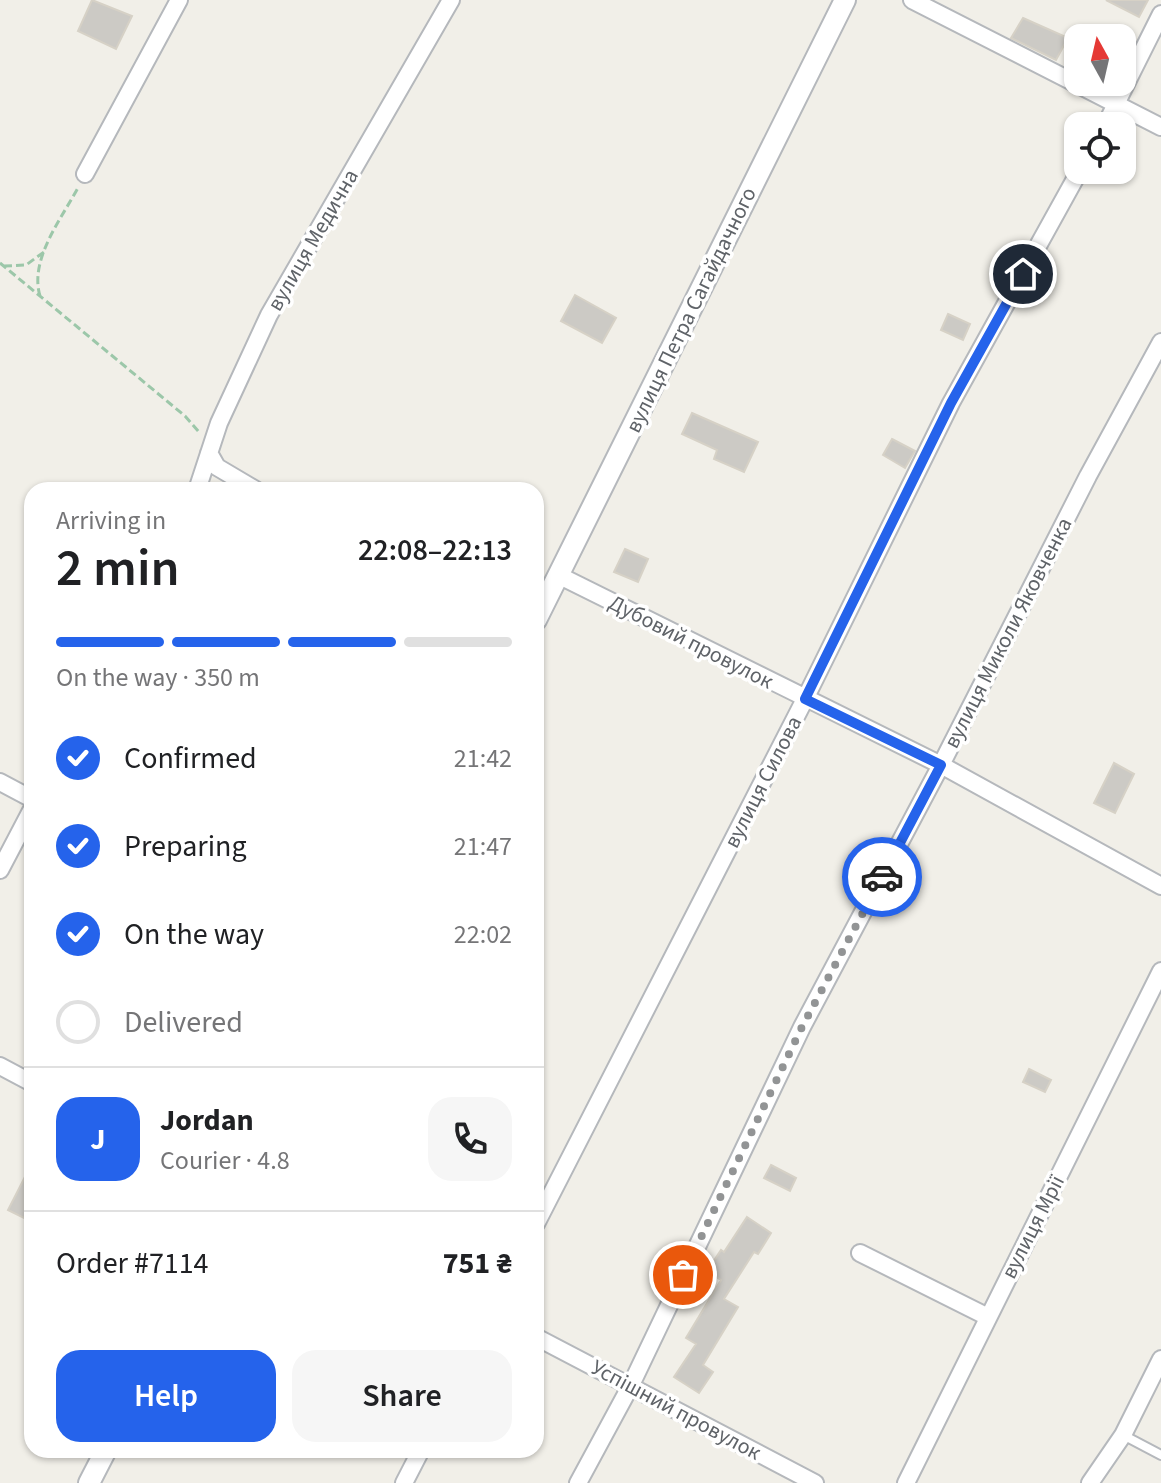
<!DOCTYPE html>
<meta charset="utf-8">
<style>
body{margin:0;font-family:"Source Sans 3",sans-serif;background:#f6f6f6;color:#202124;height:100vh;display:flex;flex-direction:column;font-size:30px;white-space:nowrap}
*{box-sizing:border-box;margin:0}
p{font-size:26px;color:#757577}
.icon{flex:none;width:44px;height:44px;fill:none;stroke:currentColor;stroke-width:2;stroke-linecap:round;stroke-linejoin:round}
.map{position:relative;flex:1;overflow:hidden}
.sheet{position:absolute;left:24px;top:482px;width:520px;height:976px;display:flex;flex-direction:column;background:#fff;border-radius:24px;box-shadow:0 2px 6px #0004}
.sheet>*{flex:none}
.needle{width:52px;rotate:352deg}
.fabs{position:absolute;left:1064px;top:24px;display:grid;gap:16px}
.fabs a{display:grid;place-items:center;width:72px;height:72px;border-radius:16px;background:#fff;box-shadow:0 2px 6px #0004;font-size:40px}
.pin{position:absolute;display:grid;place-items:center;width:68px;height:68px;color:#fff;margin:-34px;border:4px solid #fff;border-radius:50%;box-shadow:0 2px 8px #0007}
.courier{position:absolute;display:grid;place-items:center;width:80px;height:80px;margin:-40px;border:6px solid #2563eb;border-radius:50%;background:#fff;color:#222;box-shadow:0 2px 10px #0007}
.overview em{font-style:normal;font-weight:600}
.overview div{display:flex;flex-direction:column-reverse}
.overview{display:flex;align-items:center;justify-content:space-between;height:136px;padding:0 32px}
h1{font-size:52px;font-weight:600;line-height:60px}
.bar{display:grid;grid-template-columns:repeat(4,1fr);gap:12px 8px;align-content:center;height:96px;padding:0 32px}
.bar i{height:10px;border-radius:6px;background:#e0e0e0}
.bar .selected{background:#2563eb}
.bar p{grid-column:span 4}
.line{display:flex;align-items:center;gap:20px;padding:0 32px;border-top:2px solid #e0e0e0}
.line div{flex:1}
.round{display:grid;place-items:center;flex:none;width:84px;height:84px;border-radius:24px;background:#f6f6f6}
ol{padding:0 32px;list-style:none}
li{display:flex;align-items:center;gap:24px;height:88px}
li p{margin-inline-start:auto}
li .icon{padding:8px;border-radius:50%;background:#2563eb;color:#fff;stroke-width:4}
li:last-child{color:#757577}
li i{width:44px;height:44px;border:4px solid #e0e0e0;border-radius:50%}
.button{display:flex;gap:16px;margin-top:auto;padding:16px 32px}
.button a{flex:1;height:92px;border-radius:24px;background:#2563eb;color:#fff;font-size:32px;font-weight:600;line-height:92px;text-align:center}
.button a+a{background:#f6f6f6;color:#202124}
.map>svg:first-child{display:block}
.building{fill:#cccac5;stroke:#d6d1c6;stroke-width:2}
.lines{fill:none;stroke-linecap:round;stroke-linejoin:round}
.service-casing{stroke:#b5b8bc;stroke-width:12}
.minor-casing{stroke:#b5b8bc;stroke-width:20}
.tertiary-casing{stroke:#b5b8bc;stroke-width:24}
.path{stroke:#9cc7a9;stroke-width:3;stroke-dasharray:8 4;stroke-linecap:butt}
.service{stroke:#fff;stroke-width:8}
.minor{stroke:#fff;stroke-width:16}
.tertiary{stroke:#fff;stroke-width:20}
.done{stroke:#929495;stroke-width:8;stroke-dasharray:0 14.4}
.route{stroke:#2563eb;stroke-width:10}
.labels{text-anchor:middle;dominant-baseline:central;stroke-width:7;stroke-linejoin:round;paint-order:stroke}
.street-label{font-size:22px;fill:#5f6368;stroke:#fff}
</style>
<div class="map">
<svg width="1161" height="1483" viewBox="0 0 1161 1483">
<rect width="100%" height="100%" fill="#f1efe8"/>
<path class="building" d="M92 0 132 16 116 49 78 31Z
M1106 0H1148L1139 17Z
M1023 18 1068 38 1056 60 1011 38Z
M575 295 616 318 602 343 561 321Z
M948 314 970 324 963 340 941 330Z
M692 413 758 442 744 472 714 459 717 450 682 434Z
M892 439 915 451 905 468 883 455Z
M625 549 648 559 638 582 614 572Z
M1114 763 1134 774 1115 813 1094 803Z
M1029 1069 1051 1080 1045 1092 1023 1082Z
M32 1163V1222L8 1210Z
M771 1165 796 1178 790 1191 764 1178Z
M747 1217 771 1233 758 1254 754 1252 724 1299 738 1307 703 1365 713 1372 699 1393 674 1377 696 1344 686 1338 721 1280 707 1271 721 1250 724 1252Z"/>
<g class="lines">
<defs>
<path id="service" d="M1123 1435 1161 1455"/>
<path id="minor" d="M912 0 1161 127
M1105 126 1161 14
M85 174 179 0
M209 453 217 467 256 490
M197 490 219 423 269 315 451 0
M560 576 941 765 1161 886
M0 782 32 799
M0 870 32 809
M0 1066 32 1083
M536 1224 805 699 951 403 1080 170
M860 1253 988 1317
M536 1337 815 1483
M404 1483 421 1450
M578 1483 631 1385 802 1027 941 765 1088 476 1161 342
M906 1483 1161 971
M1090 1483 1123 1435 1161 1359"/>
<path id="tertiary" d="M536 620 845 0
M89 1483 106 1450"/>
</defs>
<use href="#service" class="service-casing"/>
<use href="#minor" class="minor-casing"/>
<use href="#tertiary" class="tertiary-casing"/>
<path class="path" d="M0 263 185 416 199 432
M4 266 26 265 44 252
M40 296C29 259 62 218 79 186"/>
<use href="#service" class="service"/>
<use href="#minor" class="minor"/>
<use href="#tertiary" class="tertiary"/>
</g>
<g class="lines">
<path class="done" d="M683 1275 802 1027 882 877"/>
<path class="route" d="M882 877 941 765 805 699 951 403 1023 274"/>
</g>
<g class="labels">
<g class="street-label">
<text transform="translate(313 240) rotate(-60)">вулиця Медична</text>
<text transform="translate(691 310) rotate(-64)">вулиця Петра Сагайдачного</text>
<text transform="translate(1008 633) rotate(-63)">вулиця Миколи Яковченка</text>
<text transform="translate(691 642) rotate(27)">Дубовий провулок</text>
<text transform="translate(763 782) rotate(-63)">вулиця Силова</text>
<text transform="translate(1033 1227) rotate(-63)">вулиця Мрії</text>
<text transform="translate(676 1410) rotate(28)">Успішний провулок</text>
</g>
</g>
</svg>
<div class="fabs">
<a><svg class="needle" viewBox="-14 -14 28 28"><path d="M0-13l5 13h-10z" fill="#e53935"/><path d="M0 13l5-13h-10z" fill="#757577"/></svg></a>
<a><svg class="icon" aria-label="locate" viewBox="0 0 24 24"><circle cx="12" cy="12" r="6"/><path d="M12 2v4M12 18v4M2 12h4M18 12h4"/></svg></a>
</div>
<div class="pin" style="left:683px;top:1275px;background:#ea580c"><svg class="icon" aria-label="bag" viewBox="0 0 24 24"><path d="M5 8h14l-1 12H6zM9 8a3 3 0 0 1 6 0"/></svg></div>
<div class="pin" style="left:1023px;top:274px;background:#1f2937"><svg class="icon" aria-label="home" viewBox="0 0 24 24"><path d="M3 11l9-7 9 7M6 9v11h12V9"/></svg></div>
<div class="courier" style="left:882px;top:877px"><svg class="icon" aria-label="car" viewBox="0 0 24 24"><path d="M5 17H2v-5l4-1 3-4h7l3 4 3 1v5h-3M9 17h6M6 11h13"/><circle cx="7" cy="17" r="2"/><circle cx="17" cy="17" r="2"/></svg></div>
<section class="sheet">
<div class="overview"><div><h1>2 min</h1><p>Arriving in</p></div><em>22:08–22:13</em></div>
<div class="bar"><i class="selected"></i><i class="selected"></i><i class="selected"></i><i></i><p>On the way · 350 m</p></div>
<ol>
<li><svg class="icon" aria-label="check" viewBox="0 0 24 24"><path d="M5 12l5 5 9-10"/></svg>Confirmed<p>21:42</p></li>
<li><svg class="icon" aria-label="check" viewBox="0 0 24 24"><path d="M5 12l5 5 9-10"/></svg>Preparing<p>21:47</p></li>
<li><svg class="icon" aria-label="check" viewBox="0 0 24 24"><path d="M5 12l5 5 9-10"/></svg>On the way<p>22:02</p></li>
<li><i></i>Delivered</li>
</ol>
<div class="line" style="height:144px"><b class="round" style="background:#2563eb;color:#fff">J</b><div><b>Jordan</b><p>Courier · 4.8</p></div><a class="round"><svg class="icon" aria-label="phone" viewBox="0 0 24 24"><path d="M5 4h4l2 5-3 2q2 4 5 5l2-3 5 2v4C11 20 4 13 5 4z"/></svg></a></div>
<div class="line" style="height:104px"><div>Order #7114</div><b>751 ₴</b></div>
<div class="button"><a>Help</a><a>Share</a></div>
</section>
</div>
